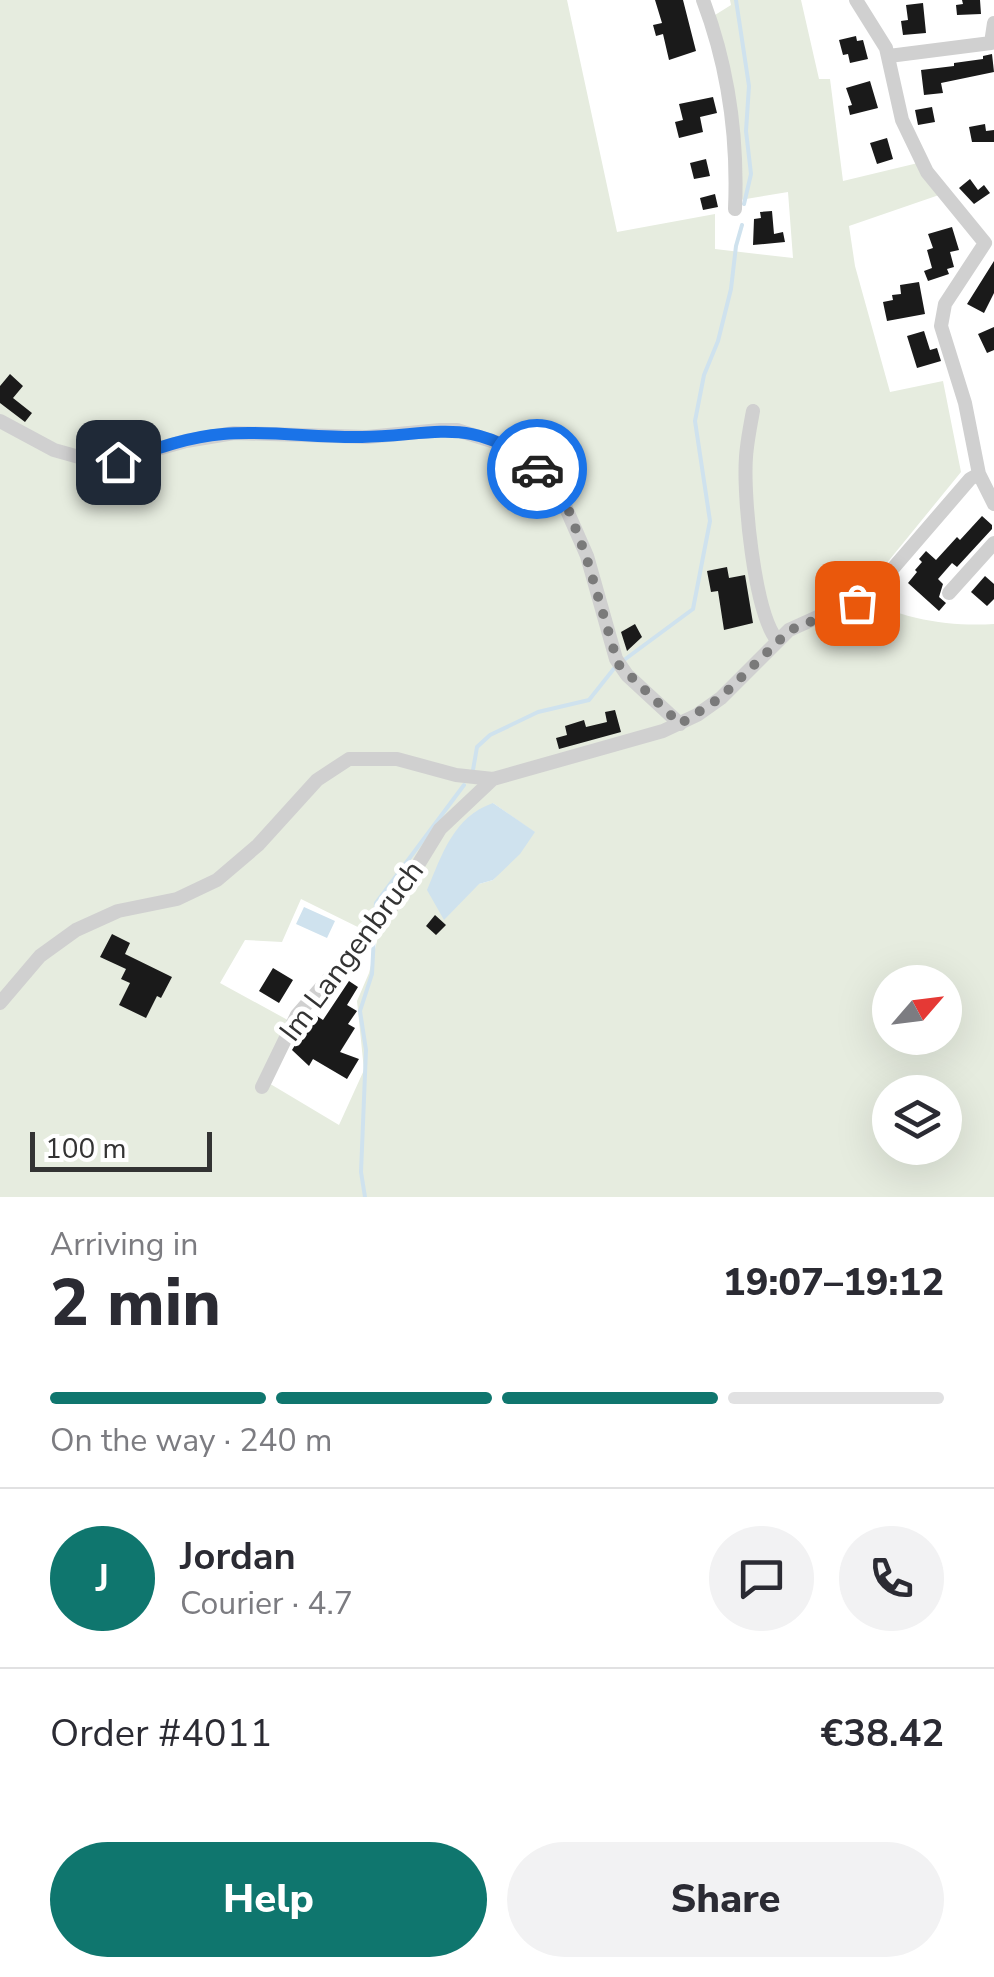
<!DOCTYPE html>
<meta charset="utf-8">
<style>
body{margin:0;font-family:"Nunito Sans",sans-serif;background:#f2f2f3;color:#2b2b33;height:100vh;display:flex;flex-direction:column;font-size:38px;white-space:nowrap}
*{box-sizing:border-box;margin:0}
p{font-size:32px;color:#7c7c81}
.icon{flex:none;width:55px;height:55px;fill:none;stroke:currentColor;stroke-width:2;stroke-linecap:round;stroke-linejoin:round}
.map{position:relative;height:1197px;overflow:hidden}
.drawer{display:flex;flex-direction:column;background:#fff;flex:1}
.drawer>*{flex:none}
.needle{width:65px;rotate:62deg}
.fabs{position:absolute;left:872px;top:965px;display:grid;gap:20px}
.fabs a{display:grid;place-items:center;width:90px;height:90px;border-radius:50%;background:#fff;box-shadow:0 10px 40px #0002;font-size:50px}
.scale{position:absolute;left:30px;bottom:25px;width:182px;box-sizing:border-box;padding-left:10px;border:5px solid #333;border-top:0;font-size:28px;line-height:35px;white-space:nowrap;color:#333;-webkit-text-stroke:8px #fff;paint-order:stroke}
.pin{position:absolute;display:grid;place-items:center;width:85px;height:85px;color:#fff;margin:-42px;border-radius:20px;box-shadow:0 5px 15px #0006}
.courier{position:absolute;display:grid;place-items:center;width:100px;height:100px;margin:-50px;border:8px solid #1a73e8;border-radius:50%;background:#fff;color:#222;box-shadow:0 2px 12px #0007}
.summary em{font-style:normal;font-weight:800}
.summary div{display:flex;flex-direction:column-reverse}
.summary{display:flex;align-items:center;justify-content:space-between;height:170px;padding:0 50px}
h1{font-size:65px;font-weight:800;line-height:75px}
.bar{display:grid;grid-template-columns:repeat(4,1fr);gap:15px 10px;align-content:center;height:120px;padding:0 50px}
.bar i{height:12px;border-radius:8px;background:#e1e1e2}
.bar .current{background:#0f766e}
.bar p{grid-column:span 4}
.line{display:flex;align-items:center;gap:25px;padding:0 50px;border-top:2px solid #e1e1e2}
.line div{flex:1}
.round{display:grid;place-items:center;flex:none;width:105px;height:105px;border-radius:52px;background:#f2f2f3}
.primary-button{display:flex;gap:20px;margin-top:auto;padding:20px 50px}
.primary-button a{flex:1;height:115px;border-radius:60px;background:#0f766e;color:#fff;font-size:40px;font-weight:800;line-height:115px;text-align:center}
.primary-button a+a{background:#f2f2f3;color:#2b2b33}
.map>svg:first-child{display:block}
.green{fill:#e6ecdf;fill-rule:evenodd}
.water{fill:#cfe2ee}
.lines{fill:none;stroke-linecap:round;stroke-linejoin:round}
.stream{stroke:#cfe2ee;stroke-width:4}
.building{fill:#1a1a1a}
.minor{stroke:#d0d0d0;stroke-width:14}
.done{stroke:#7a7a7a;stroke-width:10;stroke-dasharray:0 18}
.route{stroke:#1a73e8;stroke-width:12}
.labels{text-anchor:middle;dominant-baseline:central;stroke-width:10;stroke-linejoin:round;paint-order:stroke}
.street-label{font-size:30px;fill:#333;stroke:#fff}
</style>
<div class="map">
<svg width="994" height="1197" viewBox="0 0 994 1197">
<rect width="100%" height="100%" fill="#fff"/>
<path class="green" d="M0 0H567L617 232 715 214V249L793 258 788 192 740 200 715 15 731 5 730 0H801L819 79H830L843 181 918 163 939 195 849 226 855 266 890 392 943 381 961 472 860 596C899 619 950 627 994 624V1197H0ZM493 803 534 832 493 880 479 884ZM301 899 378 937 369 973 357 1001 364 1070 339 1125 267 1082 295 1024 220 983 245 940 282 942ZM890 982H945V1038H890ZM890 1092H945V1148H890Z"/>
<path class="water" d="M493 803 535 832 520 854 493 880 479 884 444 920 427 890C442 855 453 817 493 803Z
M304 907 335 921 327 938 296 924Z"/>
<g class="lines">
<path class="stream" d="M736 0 749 86 746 131 751 174 744 204
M624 660 693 609 710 521 695 421 704 375 718 341 731 289 736 246 742 225
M473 770 477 747 490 735 538 712 589 700 616 666
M375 916 376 903 464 785
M365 1197 361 1172 366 1050 360 1011 372 974 374 935"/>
</g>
<path class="building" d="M655 0H683L696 51 669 60 663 34 656 36 653 25 662 23Z
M962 0H980L981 14 957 15 956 5 963 4Z
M923 3 926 33 903 35 901 21 908 20 906 5Z
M856 36 857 41 863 40 868 59 850 63 848 54 843 55 839 40Z
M992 54 994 72 941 83 943 93 924 95 921 70 954 66V63L983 59V56Z
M870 81 878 108 850 115 848 106 852 105 846 88Z
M713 97 717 113 700 117 703 132 679 138 675 122 683 120 679 104Z
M932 107 935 122 918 125 915 110Z
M985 124 986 131 994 130V142H972L969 127Z
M887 138 893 159 877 164 870 143Z
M706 159 710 176 694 179 690 163Z
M970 179 978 190 984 185 990 193 974 204 959 188Z
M715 194 718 207 703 210 700 198Z
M772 211 774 234 783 232 785 242 753 245 754 219 761 218 760 212Z
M952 227 959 250 950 252 954 267 947 269 949 274 928 281 924 271 932 268 927 250 933 248 928 234Z
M994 261V293L984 313 967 304Z
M919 282 925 314 887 321 883 302 893 300 892 295 901 294 900 285Z
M994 327V350L987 353 978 334Z
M924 331 930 350 937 348 941 361 917 368 907 336Z
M10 374 23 386 13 398 32 413 25 422 0 403V386Z
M982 516 992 525V529L957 567 952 563 938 579 943 584 939 597 946 603 939 611 908 583 917 572 915 570 922 562 919 559 926 551 936 560 957 537 960 540Z
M727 567 729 578 745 575 753 623 724 630 718 591 711 592 707 571Z
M985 576 994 584V599L987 606 971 592Z
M635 624 642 637 627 651 621 632Z
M615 710 621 732 559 749 556 738 567 735 565 726 584 720 586 727 607 722 605 712Z
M435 915 446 925 436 935 426 926Z
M112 934 130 943 125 954 172 977 161 998 157 996 146 1018 119 1005 130 983 121 979 126 969 100 957Z
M273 968 293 980 279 1003 259 991Z
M349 981 358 987 347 1005 357 1011 348 1024 355 1028 340 1052 359 1059 347 1079 313 1059 309 1066 292 1050 314 1014 323 1020Z"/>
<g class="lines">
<path class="minor" d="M703 0C728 66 738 139 735 209
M856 0 886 48 902 120 927 172 985 243 945 304 941 326 965 403 979 474 994 504
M889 56 991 43 994 23
M753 411C750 427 747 442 746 457 743 495 754 612 777 640
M0 421 54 450 104 464 186 441 234 433 367 437 440 430H457L498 443 525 458 558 490 587 556 616 659 627 675 680 724
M949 593 994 543
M0 1003 40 956 76 930 118 911 177 899 217 880 258 845 317 780 349 759H397L456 775 493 779 663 731 697 715 721 698 789 630 820 616 847 608 870 595 970 479 979 474
M262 1087 297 1015 394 904 440 829 493 779"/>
</g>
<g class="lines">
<path class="done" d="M537 469 558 490 567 506 586 556 618 664 680 724 720 698 790 630 857 603"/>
<path class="route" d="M118 462C152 450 186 437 223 434 269 430 315 438 362 437 434 436 475 414 537 469"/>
</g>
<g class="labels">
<g class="street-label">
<text transform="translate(352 951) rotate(-53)">Im Langenbruch</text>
</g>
</g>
</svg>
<div class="fabs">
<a><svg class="needle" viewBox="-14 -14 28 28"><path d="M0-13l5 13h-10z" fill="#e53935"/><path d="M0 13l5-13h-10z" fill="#7c7c81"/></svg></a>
<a><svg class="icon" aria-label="layers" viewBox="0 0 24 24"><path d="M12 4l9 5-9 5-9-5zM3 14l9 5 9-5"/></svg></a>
</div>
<div class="scale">100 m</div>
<div class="pin" style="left:857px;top:603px;background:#ea580c"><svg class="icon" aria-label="bag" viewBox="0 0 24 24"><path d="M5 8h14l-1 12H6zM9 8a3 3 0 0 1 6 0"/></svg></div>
<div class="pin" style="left:118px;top:462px;background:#1f2937"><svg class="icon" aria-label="home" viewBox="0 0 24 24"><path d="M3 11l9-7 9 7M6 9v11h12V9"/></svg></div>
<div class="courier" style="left:537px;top:469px"><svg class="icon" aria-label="car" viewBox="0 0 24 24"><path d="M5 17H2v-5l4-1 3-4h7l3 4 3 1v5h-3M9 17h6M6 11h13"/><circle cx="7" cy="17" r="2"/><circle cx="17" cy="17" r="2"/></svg></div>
</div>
<section class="drawer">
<div class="summary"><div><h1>2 min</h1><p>Arriving in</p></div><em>19:07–19:12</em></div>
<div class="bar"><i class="current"></i><i class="current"></i><i class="current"></i><i></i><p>On the way · 240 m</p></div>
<div class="line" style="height:180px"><b class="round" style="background:#0f766e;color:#fff">J</b><div><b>Jordan</b><p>Courier · 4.7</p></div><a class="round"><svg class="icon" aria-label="chat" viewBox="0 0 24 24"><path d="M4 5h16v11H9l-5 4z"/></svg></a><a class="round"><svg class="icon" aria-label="phone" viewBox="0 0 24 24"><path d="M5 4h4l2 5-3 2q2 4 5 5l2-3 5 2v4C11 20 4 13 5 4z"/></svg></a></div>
<div class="line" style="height:130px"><div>Order #4011</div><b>€38.42</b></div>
<div class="primary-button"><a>Help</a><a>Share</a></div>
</section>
